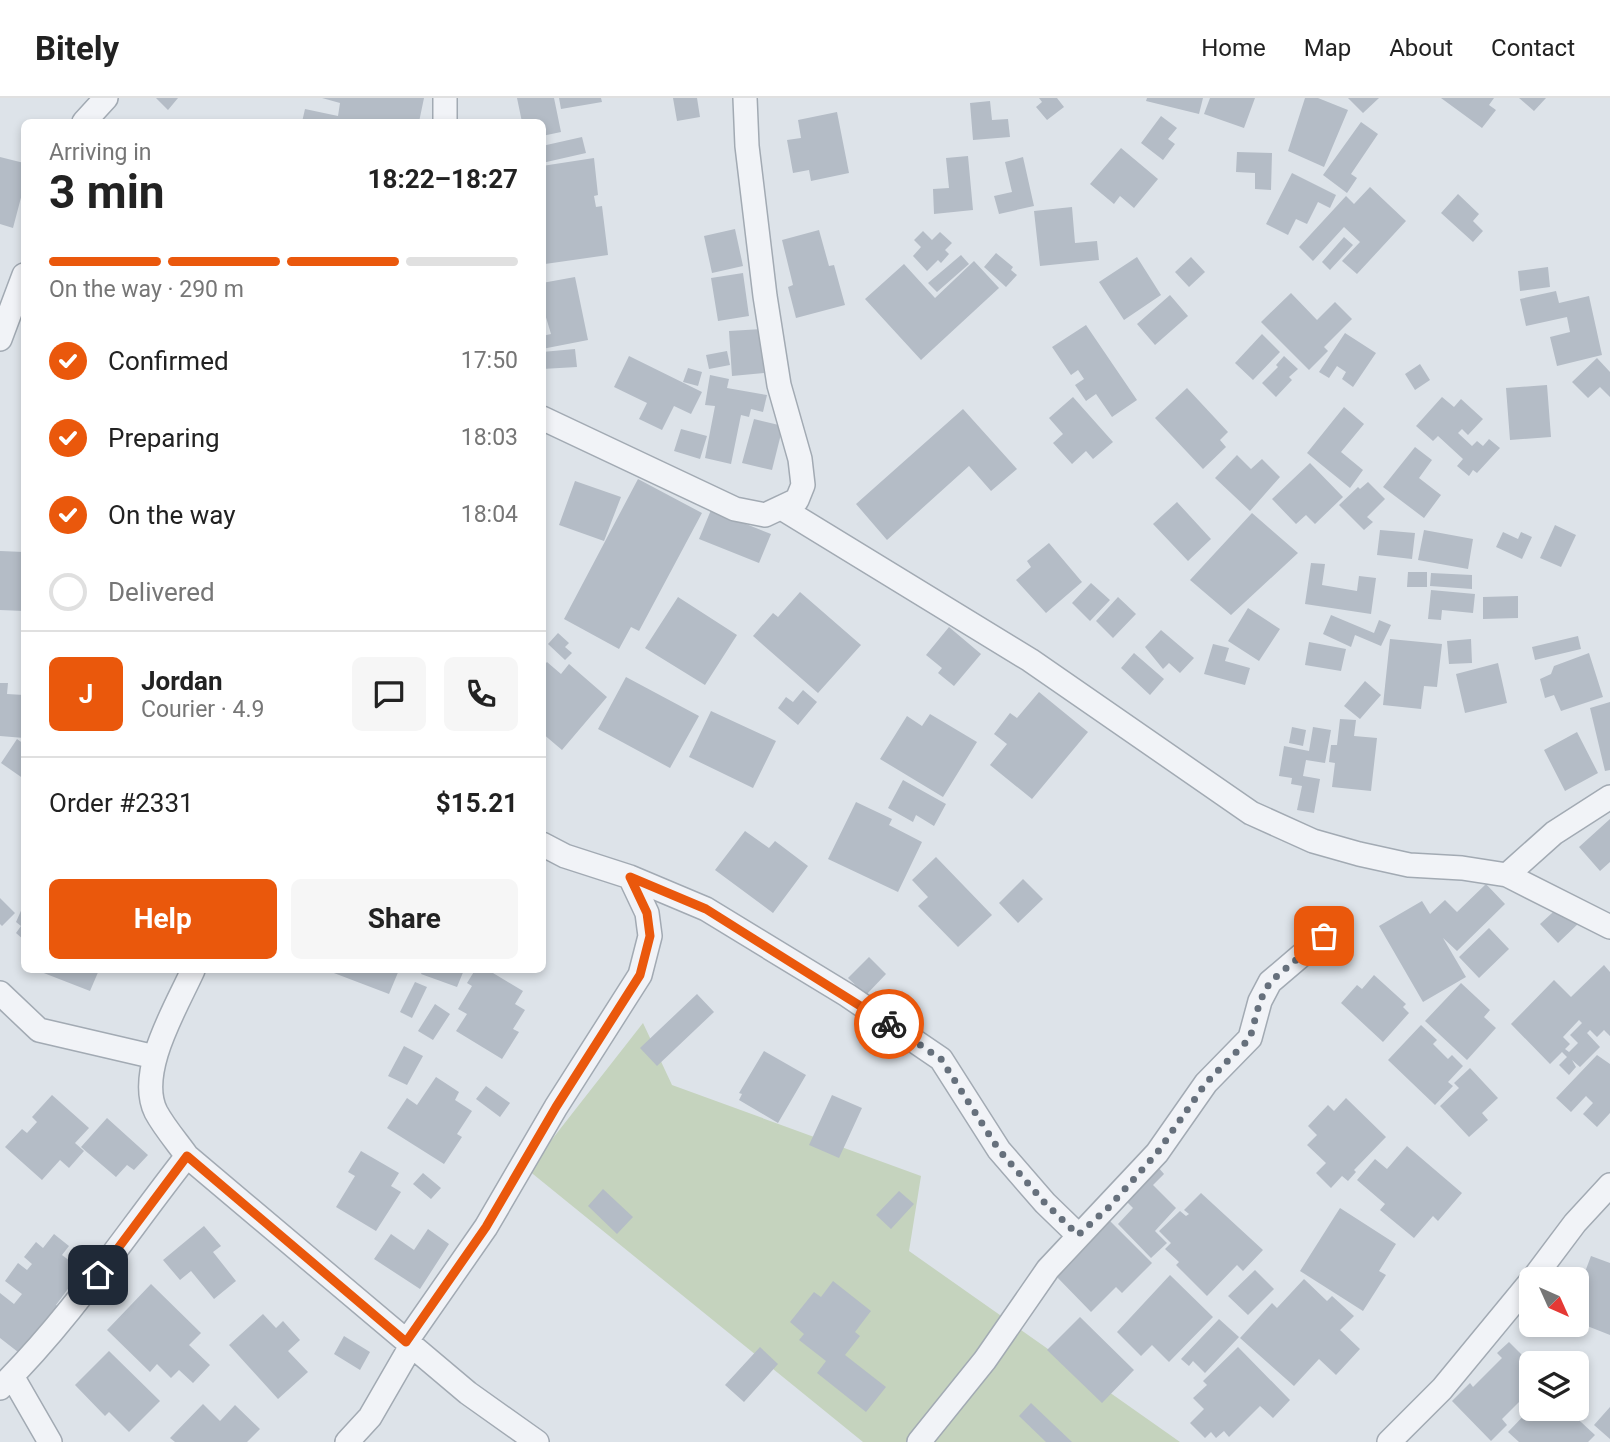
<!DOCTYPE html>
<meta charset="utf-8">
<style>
body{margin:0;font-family:Roboto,sans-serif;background:#f6f6f6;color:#222;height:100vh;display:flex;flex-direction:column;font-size:26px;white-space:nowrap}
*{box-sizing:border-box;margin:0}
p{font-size:23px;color:#767676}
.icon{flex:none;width:38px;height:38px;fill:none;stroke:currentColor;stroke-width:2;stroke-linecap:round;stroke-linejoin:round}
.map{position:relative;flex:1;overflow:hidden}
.details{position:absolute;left:21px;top:21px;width:525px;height:854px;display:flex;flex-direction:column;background:#fff;border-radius:10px;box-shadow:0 4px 10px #0003}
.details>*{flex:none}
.needle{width:46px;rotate:135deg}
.fabs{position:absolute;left:1519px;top:1169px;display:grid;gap:14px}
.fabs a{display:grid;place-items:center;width:70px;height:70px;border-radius:10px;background:#fff;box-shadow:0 4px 10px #0003;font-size:35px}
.pin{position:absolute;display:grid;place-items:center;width:60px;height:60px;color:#fff;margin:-30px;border-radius:14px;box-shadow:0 4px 10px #0006}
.courier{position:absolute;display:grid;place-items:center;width:70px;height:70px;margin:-35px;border:5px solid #ea580c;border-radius:50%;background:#fff;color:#222;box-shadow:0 2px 9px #0007}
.head em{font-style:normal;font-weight:700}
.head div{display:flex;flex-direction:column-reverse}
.head{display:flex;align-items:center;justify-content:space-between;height:119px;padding:0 28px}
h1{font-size:46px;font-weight:700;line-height:52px}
.bar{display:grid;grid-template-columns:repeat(4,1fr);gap:10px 7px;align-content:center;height:84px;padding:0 28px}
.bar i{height:9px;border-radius:5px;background:#e0e0e0}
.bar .on{background:#ea580c}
.bar p{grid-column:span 4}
.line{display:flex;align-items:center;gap:18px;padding:0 28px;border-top:2px solid #e0e0e0}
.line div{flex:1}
.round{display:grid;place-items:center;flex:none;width:74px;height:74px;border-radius:10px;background:#f6f6f6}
ol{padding:0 28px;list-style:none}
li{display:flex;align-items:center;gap:21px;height:77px}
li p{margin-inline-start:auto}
li .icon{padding:7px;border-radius:50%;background:#ea580c;color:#fff;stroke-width:4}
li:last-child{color:#767676}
li i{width:38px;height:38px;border:4px solid #e0e0e0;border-radius:50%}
.cta{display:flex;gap:14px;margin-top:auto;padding:14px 28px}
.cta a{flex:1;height:80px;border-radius:10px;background:#ea580c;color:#fff;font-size:28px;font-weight:700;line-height:80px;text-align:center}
.cta a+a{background:#f6f6f6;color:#222}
header{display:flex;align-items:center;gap:42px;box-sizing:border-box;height:98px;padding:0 35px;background:#fff;border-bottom:2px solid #e0e0e0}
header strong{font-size:33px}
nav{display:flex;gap:38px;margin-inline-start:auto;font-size:24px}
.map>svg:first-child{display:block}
.green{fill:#c5d3be}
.building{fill:#b4bcc6;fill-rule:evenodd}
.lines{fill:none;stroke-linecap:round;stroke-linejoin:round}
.minor-casing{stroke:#a2aab3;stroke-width:26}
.minor{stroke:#f1f3f7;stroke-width:23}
.done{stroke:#66707c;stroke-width:7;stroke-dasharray:0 12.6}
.route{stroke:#ea580c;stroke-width:9}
</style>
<header>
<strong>Bitely</strong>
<nav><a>Home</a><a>Map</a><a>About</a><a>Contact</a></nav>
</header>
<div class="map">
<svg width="1610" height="1344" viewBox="0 0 1610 1344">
<rect width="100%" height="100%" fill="#dde3e9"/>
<path class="green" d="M643 925 672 987 921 1078 909 1153 1180 1344H863L528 1072Z"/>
<path class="building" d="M156 0H178L168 12Z
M424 0 419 24H302L305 11 338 18 340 5 322 0Z
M517 0H554L561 34 542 38V24H522Z
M559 0H601L602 4 561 11Z
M673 0H697L700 19 677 23Z
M1039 0H1057L1064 9 1047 22 1036 9 1042 4Z
M1147 0H1203L1199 16 1146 3Z
M1210 0H1255L1244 30 1204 16Z
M1305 0H1318L1348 12 1324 69 1288 53Z
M1348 0H1379L1363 15Z
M1441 0H1494L1489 7 1496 12 1482 30Z
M1519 0H1546L1534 13Z
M990 3 992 22 1008 21 1010 39 973 42 970 5Z
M837 14 849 75 811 83 809 72 793 75 787 42 801 40 798 22Z
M1161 18 1177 30 1168 41 1175 46 1163 62 1141 45Z
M1361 24 1378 36 1351 76 1357 80 1347 95 1323 77Z
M582 39 586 55 542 65V48Z
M1121 50 1158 81 1134 110 1120 98 1114 106 1090 86Z
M1237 54 1272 55 1271 92 1255 91V75L1236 74Z
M968 58 973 112 934 116 933 91 949 90 946 60Z
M0 59 24 65V88L13 130 0 126Z
M1023 59 1034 108 999 116 994 98 1012 94 1005 64Z
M594 60 598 97 594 98 596 109 602 108 608 157 545 166 542 68Z
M1292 75 1336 97 1330 110 1318 104 1307 126 1296 121 1288 137 1266 126Z
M1370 89 1406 123 1357 176 1342 163 1360 144 1344 129 1313 163 1299 149 1346 98 1354 106Z
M1458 96 1479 116 1473 123 1483 133 1473 144 1441 115Z
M1072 109 1075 145 1097 143 1099 162 1040 168 1034 113Z
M735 131 743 168 712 175 704 138Z
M819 132 829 168 834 167 845 207 796 220 788 189 793 187 782 142Z
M923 133 932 142 940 134 952 145 945 152 949 156 941 165 938 162 927 173 913 158 921 149 914 142Z
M1344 139 1353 147 1330 172 1322 164Z
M996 155 1013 169 1011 172 1017 177 1006 189 984 169Z
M961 157 969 166 937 194 928 185Z
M1137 159 1161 197 1124 222 1099 184Z
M1191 159 1205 174 1189 189 1175 174Z
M974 163 999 190 921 262 865 201 904 166 935 200Z
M1548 169 1550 189 1520 193 1518 173Z
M743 175 749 218 718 223 711 180Z
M575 179 588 242 542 251V238L551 236 542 206V185Z
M1556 193 1559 205 1589 198 1602 257 1557 268 1550 239 1570 234 1567 219 1526 228 1520 201Z
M1291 195 1317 222 1335 204 1352 221 1324 249 1328 253 1309 272 1261 224Z
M1170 197 1188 218 1155 247 1137 226Z
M1086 227 1137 302 1112 319 1096 296 1086 303 1075 287 1084 281 1078 272 1071 277 1052 249Z
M762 231 764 275 732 278 729 233Z
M1345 235 1376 255 1353 289 1342 281 1346 274 1337 268 1329 280 1319 274Z
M1262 236 1280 254 1253 282 1235 265Z
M575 251 577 269 542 271V254Z
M727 253 730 267 709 271 706 257Z
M629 258 702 294 691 316 674 308 662 332 639 321 647 305 614 289Z
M1284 258 1298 271 1289 279 1292 282 1276 299 1262 285 1278 269 1276 267Z
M1597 260 1610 274V299L1600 289 1588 300 1572 284Z
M1420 266 1430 282 1415 292 1405 276Z
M688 270 702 274 698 288 683 284Z
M710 277 729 281 727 290 767 297 763 314 751 311 749 319 741 317 731 366 705 360 715 308 705 307Z
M1547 287 1551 339 1510 342 1506 290Z
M1187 290 1228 334 1220 342 1226 349 1203 371 1155 320Z
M1073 299 1113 344 1093 361 1086 353 1072 366 1053 345 1063 336 1049 320Z
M1442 299 1454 309 1461 301 1483 321 1468 337 1462 331 1458 335 1472 348 1477 343 1483 348 1489 341 1500 350 1477 375 1473 372 1469 378 1457 368 1463 361 1438 338 1433 343 1416 328Z
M1344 309 1364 326 1341 354 1363 372 1350 390 1307 355Z
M963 311 1017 371 991 393 969 368 887 442 856 406Z
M754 321 783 328 772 372 742 365Z
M681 331 707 338 700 361 674 353Z
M1415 349 1432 362 1419 380 1441 397 1424 420 1383 389Z
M1237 357 1251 371 1262 361 1280 379 1250 413 1215 380Z
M1310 365 1343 399 1315 426 1306 417 1296 426 1272 401Z
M638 381 702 415 639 533 631 529 619 551 564 521Z
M575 383 621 399 604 443 559 427Z
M1368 384 1385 401 1367 419 1373 424 1364 432 1339 407 1358 389 1360 391Z
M1177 404 1211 441 1188 463 1153 426Z
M711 412 771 436 759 465 699 441Z
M1252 415 1298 455 1231 517 1190 482Z
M1555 427 1576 437 1561 469 1540 460Z
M1380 432 1415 435 1412 461 1377 457Z
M1424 432 1473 441 1468 471 1418 462Z
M1503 434 1518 441 1521 434 1532 439 1522 461 1496 449Z
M1049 445 1082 484 1046 515 1016 482 1031 469 1027 463Z
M0 453 24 454V513L0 512Z
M1311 465 1325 466 1322 487 1357 493 1359 478 1376 480 1371 516 1305 506Z
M1408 474H1427V489H1407Z
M1431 475 1472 477V491L1430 488Z
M1091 485 1110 502 1090 523 1072 505Z
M1431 492 1475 496 1473 515 1442 512 1441 522 1428 521Z
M800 494 861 547 818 595 753 538 773 515 778 519Z
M1518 498V520L1483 521V499Z
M678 499 737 537 705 587 645 550Z
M1118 499 1136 516 1113 540 1096 523Z
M1248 510 1280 531 1259 563 1228 543Z
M1331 517 1374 535 1379 522 1391 527 1381 548 1355 537 1351 549 1323 536Z
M949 529 981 556 954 588 938 575 942 570 926 557Z
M1161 532 1194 560 1180 575 1169 565 1163 571 1145 549Z
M558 535 569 545 565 549 572 555 565 562 548 546Z
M1578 538 1581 551 1535 562 1532 549Z
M1390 541 1442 546 1437 589 1424 588 1421 611 1383 607Z
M1471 541 1472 565 1449 566 1447 543Z
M1309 544 1346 551 1341 573 1305 567Z
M1213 546 1229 550 1225 563 1250 570 1245 587 1204 576Z
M1134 555 1164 581 1150 597 1121 570Z
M1589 555 1603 599 1561 613 1554 597 1545 600 1540 581 1551 576 1554 568Z
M547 564 561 576 569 566 607 599 562 652 542 635V569Z
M1498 565 1507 605 1465 615 1456 576Z
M626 579 699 618 670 670 598 631Z
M1365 583 1381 597 1360 621 1344 608Z
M0 585H8L7 596 24 597V640L0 638Z
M803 592 817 604 798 627 778 610 786 599 793 604Z
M1039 594 1088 634 1032 701 990 667 1007 646 994 636 1010 615 1017 620Z
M1610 604V672L1605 673 1590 610Z
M711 613 776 643 753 690 689 659Z
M930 616 977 644 943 699 880 661 907 618 922 628Z
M1340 621 1356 622 1354 638 1377 640 1371 693 1332 689 1335 665 1329 664 1331 647H1337Z
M1292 629 1306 632 1303 648 1289 645Z
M1313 629 1331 632 1325 665 1306 662 1303 678 1320 681 1314 715 1297 712 1302 688 1291 686 1292 680 1279 678 1284 648 1309 653Z
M1577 634 1598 675 1565 693 1544 652Z
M17 641 24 646V681L1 665Z
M903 682 946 706 934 728 916 717 913 724 888 710Z
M856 704 892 721 889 727 922 744 898 794 828 761Z
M1610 721V764L1600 773 1579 749Z
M745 733 769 750 775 743 808 768 773 815 715 772Z
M936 759 992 817 958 849 918 808 928 799 912 782Z
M1023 781 1043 801 1018 825 999 805Z
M1486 786 1505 806 1457 853 1443 840 1466 879 1423 904 1379 828 1422 803 1430 816 1445 802 1457 814Z
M0 800 15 815 2 828 0 826Z
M1563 805 1580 824 1558 845 1540 826Z
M24 806V849L21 847 24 842 16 835 21 828 16 824Z
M1489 830 1509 851 1479 880 1459 859Z
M869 859 886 876 866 897 848 880Z
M1604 867 1610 874V938L1604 932 1597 939 1590 932 1587 935 1600 949 1580 969 1572 962 1576 969 1569 977 1559 967 1567 959 1562 954 1550 966 1511 926 1554 882 1571 899ZM1579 922 1582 925 1570 937 1578 945 1569 954 1565 951 1570 946 1563 939Z
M36 872H99L90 893Z
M326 872H399L389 896Z
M423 872H464L457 889 421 876Z
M475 872H488L523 893 515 906 525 912 513 931 519 934 502 961 456 933 467 916 458 911 472 888 467 885Z
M1374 877 1406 906 1403 909 1409 915 1383 944 1341 905 1357 887 1362 891Z
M415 884 427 889 412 920 400 914Z
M1461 885 1490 912 1484 919 1496 930 1467 962 1425 923Z
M697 896 714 914 657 968 640 950Z
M435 906 450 916 433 942 418 933Z
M1421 927 1437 942 1433 946 1448 961 1452 957 1463 968 1448 984 1453 988 1435 1007 1388 962Z
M404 948 423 958 407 987 388 978Z
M764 953 806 977 778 1025 739 1002 742 996 739 995Z
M1597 957 1610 966V1015L1597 1029 1583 1016 1593 1005 1586 998 1571 1014 1556 1000Z
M1470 970 1498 1000 1482 1015 1488 1022 1469 1039 1440 1008 1459 990 1454 985Z
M436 979 459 994 455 1002 472 1013 457 1036 462 1039 444 1066 387 1030 407 1000 417 1007Z
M486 988 510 1005 500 1019 476 1001Z
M52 997 89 1030 75 1045 84 1053 69 1070 60 1062 42 1082 5 1049 22 1031 27 1035 37 1024 32 1019Z
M832 997 862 1010 839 1060 809 1047Z
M1346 1000 1386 1039 1354 1072 1356 1074 1348 1083 1342 1078 1331 1090 1316 1075 1326 1065 1307 1047 1317 1037 1308 1028 1328 1007 1334 1013Z
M107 1020 148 1057 134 1072 127 1067 116 1079 81 1049Z
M1407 1048 1462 1095 1438 1123 1433 1118 1414 1140 1380 1112 1385 1106 1357 1082 1375 1061 1387 1071Z
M361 1053 399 1075 391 1088 401 1094 376 1133 336 1109 355 1078 348 1074Z
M1158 1069 1164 1076 1153 1087 1176 1110 1155 1133 1167 1145 1151 1160 1118 1126 1133 1110 1125 1102Z
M423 1075 441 1090 431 1101 413 1086Z
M603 1091 633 1119 617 1136 588 1108Z
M899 1093 914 1106 891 1131 876 1117Z
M1201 1095 1263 1152 1243 1173 1237 1167 1207 1198 1176 1167 1179 1164 1165 1151 1171 1145 1159 1133 1180 1113 1186 1118 1189 1116 1184 1112Z
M1340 1110 1396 1146 1379 1173 1386 1177 1363 1213 1300 1173Z
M1109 1122 1152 1165 1122 1195 1116 1189 1091 1214 1054 1176Z
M204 1128 221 1148 213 1154 236 1183 214 1201 191 1173 180 1182 163 1162Z
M428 1131 449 1146 420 1191 374 1161 391 1136 414 1152Z
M54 1136 69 1148 62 1157 82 1172 56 1207 64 1213 27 1261 0 1240V1195L14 1206 22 1196 5 1183 18 1165 27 1172 32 1166 24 1159 36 1144 43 1150Z
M1591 1158 1610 1165V1237L1577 1224V1214L1585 1193 1579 1190Z
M1255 1172 1274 1191 1248 1217 1228 1198Z
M1170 1177 1213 1219 1169 1264 1152 1247 1141 1258 1117 1234Z
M1304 1181 1327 1203 1332 1198 1354 1218 1340 1232 1360 1251 1336 1277 1319 1261 1294 1288 1240 1240 1272 1205 1277 1210Z
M833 1183 871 1213 855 1234 860 1238 845 1257 886 1289 866 1314 817 1275 826 1263 799 1242 804 1236 790 1224 814 1194 821 1199Z
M151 1186 201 1235 189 1247 210 1267 193 1285 179 1272 171 1280 157 1266 150 1274 107 1232Z
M263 1216 276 1230 283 1223 300 1242 288 1253 308 1274 278 1301 229 1247Z
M1080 1219 1134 1272 1102 1305 1047 1252Z
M1219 1221 1239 1239 1205 1275 1193 1263 1189 1268 1181 1261Z
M344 1238 370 1254 360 1272 334 1256Z
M1509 1244 1531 1266V1292L1502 1321 1507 1327 1491 1343 1452 1303 1470 1285 1473 1289 1502 1260 1497 1255Z
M760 1249 778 1266 744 1304 725 1287Z
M1238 1249 1290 1302 1273 1320 1260 1308 1229 1339 1224 1333 1216 1340 1211 1334 1205 1340 1190 1325 1204 1311 1193 1300 1207 1287 1203 1283Z
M109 1253 160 1303 129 1334 109 1314 105 1318 75 1287Z
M1031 1305 1072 1344H1046L1019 1318Z
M203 1306 220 1323 235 1307 260 1331 247 1344H175L170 1340Z
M1610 1309V1341L1594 1327Z
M1530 1311H1567L1595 1337 1588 1344H1519L1508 1334Z"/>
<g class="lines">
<defs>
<path id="minor" d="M84 24 106 0
M445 24V0
M0 241 24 177
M542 320 735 411 765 417 797 402 803 387 800 361 779 287 765 198 747 48 745 0
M783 411 1030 562 1251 715 1313 743 1359 756 1409 767 1462 770 1507 777 1610 829
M542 746 565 758 630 779 706 811 847 897 941 961 999 1052 1045 1105 1078 1137
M1507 777 1554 735 1610 699
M193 872C177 908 136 974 156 1014 164 1029 177 1044 187 1058L468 1295 537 1344
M0 895 39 932 155 959
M1533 1181 1575 1125 1610 1087
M406 1244 486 1129 556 1009 640 877 650 838 647 815 630 779
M12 1278 50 1344
M0 1290C71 1220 125 1137 187 1058
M347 1344 370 1319 411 1248
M919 1344 985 1262 1048 1171 1157 1055 1206 985 1250 940 1260 903 1270 884 1324 838
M1389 1344 1442 1291 1531 1183"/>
</defs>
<use href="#minor" class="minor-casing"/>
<use href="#minor" class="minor"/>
</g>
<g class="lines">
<path class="done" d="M889 926 941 961 999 1052 1045 1105 1078 1137 1108 1110 1157 1055 1206 985 1250 940 1260 903 1270 884 1324 838"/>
<path class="route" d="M98 1177 187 1058 406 1244 486 1129 556 1009 640 877 650 838 647 815 630 779 706 811 889 926"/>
</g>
</svg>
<div class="fabs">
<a><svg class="needle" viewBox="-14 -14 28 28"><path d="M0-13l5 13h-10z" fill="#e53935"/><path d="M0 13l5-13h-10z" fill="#767676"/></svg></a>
<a><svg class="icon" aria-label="layers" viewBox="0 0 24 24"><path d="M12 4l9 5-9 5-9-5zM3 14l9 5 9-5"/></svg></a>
</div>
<div class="pin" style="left:1324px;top:838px;background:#ea580c"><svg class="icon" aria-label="bag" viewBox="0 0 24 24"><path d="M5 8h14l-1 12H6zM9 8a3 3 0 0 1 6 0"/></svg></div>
<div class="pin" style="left:98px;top:1177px;background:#1f2937"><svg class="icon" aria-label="home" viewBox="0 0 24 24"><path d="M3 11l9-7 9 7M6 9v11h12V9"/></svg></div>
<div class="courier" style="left:889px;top:926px"><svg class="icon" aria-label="bike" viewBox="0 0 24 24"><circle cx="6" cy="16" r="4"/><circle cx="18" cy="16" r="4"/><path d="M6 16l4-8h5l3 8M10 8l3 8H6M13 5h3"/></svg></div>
<section class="details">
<div class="head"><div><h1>3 min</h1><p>Arriving in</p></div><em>18:22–18:27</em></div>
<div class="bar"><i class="on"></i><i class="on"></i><i class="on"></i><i></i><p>On the way · 290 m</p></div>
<ol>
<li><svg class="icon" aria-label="check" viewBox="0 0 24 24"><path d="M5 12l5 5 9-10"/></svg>Confirmed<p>17:50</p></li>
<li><svg class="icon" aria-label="check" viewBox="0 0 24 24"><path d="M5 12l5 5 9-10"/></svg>Preparing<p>18:03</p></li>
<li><svg class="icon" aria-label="check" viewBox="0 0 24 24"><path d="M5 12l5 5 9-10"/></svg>On the way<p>18:04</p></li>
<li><i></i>Delivered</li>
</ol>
<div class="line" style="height:126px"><b class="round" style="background:#ea580c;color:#fff">J</b><div><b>Jordan</b><p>Courier · 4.9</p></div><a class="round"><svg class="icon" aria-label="chat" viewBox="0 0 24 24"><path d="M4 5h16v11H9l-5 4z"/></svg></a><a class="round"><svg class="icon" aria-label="phone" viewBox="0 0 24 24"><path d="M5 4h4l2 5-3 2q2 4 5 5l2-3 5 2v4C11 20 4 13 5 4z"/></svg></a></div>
<div class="line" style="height:91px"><div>Order #2331</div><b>$15.21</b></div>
<div class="cta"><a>Help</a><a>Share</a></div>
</section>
</div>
